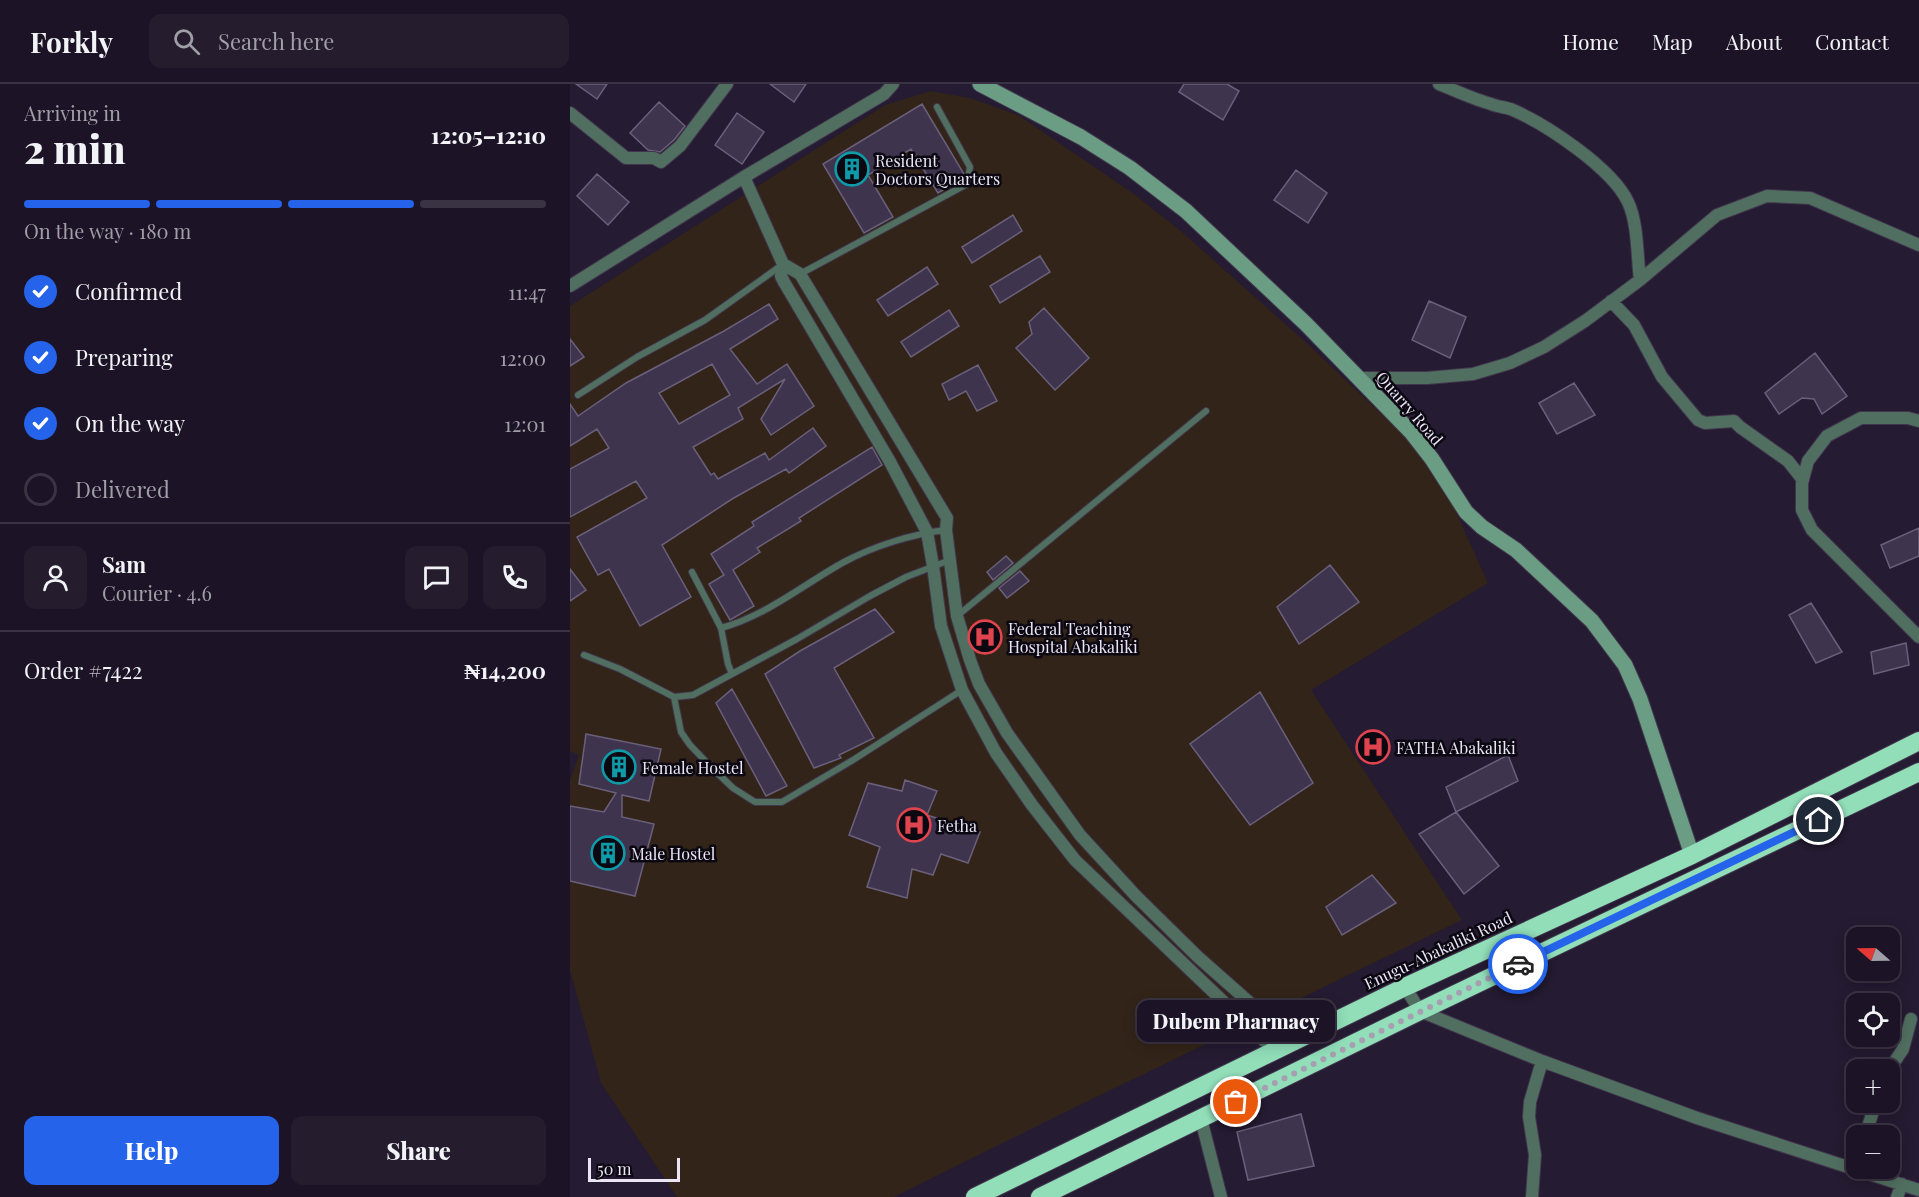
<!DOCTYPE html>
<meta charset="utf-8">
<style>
body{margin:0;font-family:"Playfair Display",serif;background:#251d2e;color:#f1f3f6;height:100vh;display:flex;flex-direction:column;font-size:22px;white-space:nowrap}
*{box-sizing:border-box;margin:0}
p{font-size:20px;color:#a09ea7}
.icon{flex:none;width:33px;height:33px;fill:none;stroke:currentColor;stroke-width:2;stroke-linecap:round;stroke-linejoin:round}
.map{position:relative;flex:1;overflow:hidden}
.details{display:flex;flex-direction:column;background:#1c1426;width:570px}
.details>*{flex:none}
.needle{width:39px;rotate:290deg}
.tools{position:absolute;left:1276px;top:843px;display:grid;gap:12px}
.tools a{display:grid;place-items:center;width:54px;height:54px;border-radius:12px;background:#1c1426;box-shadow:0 3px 15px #0003,0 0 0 2px #3a3343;font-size:30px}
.scale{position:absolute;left:18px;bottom:15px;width:92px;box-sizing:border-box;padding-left:6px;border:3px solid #ebe5f6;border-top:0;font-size:16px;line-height:21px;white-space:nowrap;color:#ebe5f6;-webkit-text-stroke:4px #0c0812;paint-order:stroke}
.pin{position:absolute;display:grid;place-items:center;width:51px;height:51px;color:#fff;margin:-26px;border:3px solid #fff;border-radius:50%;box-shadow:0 2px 6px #0007}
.courier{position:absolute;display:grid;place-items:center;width:60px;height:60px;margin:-30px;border:4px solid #2563eb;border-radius:50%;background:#fff;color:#222;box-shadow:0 2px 8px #0007}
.bubble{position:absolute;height:42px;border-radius:12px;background:#1c1426;box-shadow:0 3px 15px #0003,0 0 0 2px #3a3343;font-size:20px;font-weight:800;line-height:42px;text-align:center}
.overview em{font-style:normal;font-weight:800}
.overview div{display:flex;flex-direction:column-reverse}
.overview{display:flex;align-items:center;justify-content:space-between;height:102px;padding:0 24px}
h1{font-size:39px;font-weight:800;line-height:45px}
.bar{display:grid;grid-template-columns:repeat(4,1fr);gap:9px 6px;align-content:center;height:72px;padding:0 24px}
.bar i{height:8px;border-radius:4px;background:#3a3343}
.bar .current{background:#2563eb}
.bar p{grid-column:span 4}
.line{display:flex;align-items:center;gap:15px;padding:0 24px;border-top:2px solid #3a3343}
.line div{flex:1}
.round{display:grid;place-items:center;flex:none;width:63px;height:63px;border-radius:12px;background:#251d2e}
ol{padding:0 24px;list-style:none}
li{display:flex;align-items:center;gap:18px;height:66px}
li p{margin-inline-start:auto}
li .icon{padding:6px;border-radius:50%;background:#2563eb;color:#fff;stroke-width:4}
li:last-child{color:#a09ea7}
li i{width:33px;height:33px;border:3px solid #3a3343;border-radius:50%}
.cta{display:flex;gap:12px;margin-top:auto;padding:12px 24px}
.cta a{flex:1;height:69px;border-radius:12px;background:#2563eb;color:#fff;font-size:24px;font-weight:800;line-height:69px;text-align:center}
.cta a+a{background:#251d2e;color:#f1f3f6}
header{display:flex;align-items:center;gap:36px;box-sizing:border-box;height:84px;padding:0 30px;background:#1c1426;border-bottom:2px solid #3a3343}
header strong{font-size:28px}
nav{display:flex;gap:33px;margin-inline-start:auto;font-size:21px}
.search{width:420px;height:54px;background:#251d2e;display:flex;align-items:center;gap:15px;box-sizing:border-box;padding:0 21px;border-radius:12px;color:#a09ea7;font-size:22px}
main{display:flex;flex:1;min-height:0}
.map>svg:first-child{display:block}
.medical{fill:#322418}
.building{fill:#3e344d;stroke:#6b607c;stroke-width:1.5;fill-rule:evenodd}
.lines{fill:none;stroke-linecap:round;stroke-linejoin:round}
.lane-casing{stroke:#41374d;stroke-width:8}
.street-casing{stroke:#41374d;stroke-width:14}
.secondary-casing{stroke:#41374d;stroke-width:17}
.highway-casing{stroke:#41374d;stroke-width:20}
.lane{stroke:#516f60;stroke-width:6}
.street{stroke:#516f60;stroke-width:12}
.secondary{stroke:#6b9c84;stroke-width:15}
.highway{stroke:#91deb9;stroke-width:18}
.done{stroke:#a69eb1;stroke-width:6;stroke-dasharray:0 10.8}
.route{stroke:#2563eb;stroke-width:8}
.labels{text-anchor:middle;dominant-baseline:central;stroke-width:5;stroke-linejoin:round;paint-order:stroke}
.poi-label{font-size:16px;fill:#ebe5f6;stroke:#0c0812;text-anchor:start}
.street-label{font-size:16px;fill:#ebe5f6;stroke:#0c0812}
</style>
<header>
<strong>Forkly</strong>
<div class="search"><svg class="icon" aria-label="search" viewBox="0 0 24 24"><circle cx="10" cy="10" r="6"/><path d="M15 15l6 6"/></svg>Search here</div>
<nav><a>Home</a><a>Map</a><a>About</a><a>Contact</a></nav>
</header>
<main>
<section class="details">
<div class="overview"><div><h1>2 min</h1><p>Arriving in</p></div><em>12:05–12:10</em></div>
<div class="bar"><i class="current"></i><i class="current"></i><i class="current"></i><i></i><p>On the way · 180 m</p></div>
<ol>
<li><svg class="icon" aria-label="check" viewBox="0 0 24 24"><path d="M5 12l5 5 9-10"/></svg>Confirmed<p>11:47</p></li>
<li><svg class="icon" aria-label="check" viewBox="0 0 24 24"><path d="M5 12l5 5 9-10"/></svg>Preparing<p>12:00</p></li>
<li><svg class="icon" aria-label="check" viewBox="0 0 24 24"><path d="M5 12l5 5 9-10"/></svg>On the way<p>12:01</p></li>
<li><i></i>Delivered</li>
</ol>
<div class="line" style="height:108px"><a class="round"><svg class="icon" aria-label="person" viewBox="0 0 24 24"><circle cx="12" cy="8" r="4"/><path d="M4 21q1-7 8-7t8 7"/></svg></a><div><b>Sam</b><p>Courier · 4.6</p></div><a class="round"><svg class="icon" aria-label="chat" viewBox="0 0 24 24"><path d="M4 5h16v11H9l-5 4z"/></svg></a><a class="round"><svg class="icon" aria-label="phone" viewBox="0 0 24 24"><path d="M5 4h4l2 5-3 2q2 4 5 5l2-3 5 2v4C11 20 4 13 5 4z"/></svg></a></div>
<div class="line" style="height:78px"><div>Order #7422</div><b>₦14,200</b></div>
<div class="cta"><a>Help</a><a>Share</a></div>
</section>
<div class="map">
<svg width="1349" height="1113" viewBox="0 0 1349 1113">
<rect width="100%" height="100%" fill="#251b32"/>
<path class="medical" d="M361 7 400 14 448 31 564 110 612 148 740 262 848 365 877 408 918 499 741 606 892 836 481 1035 324 1113H107L31 999 0 886V696L9 671 0 667V222L315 21Z"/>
<path class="building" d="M6 0H37L27 15Z
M200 0H236L224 18Z
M614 0H657L669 7 653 36 609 8Z
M89 18 115 42 104 56 90 68 78 66 60 49Z
M352 20 394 90 393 94 368 109 341 65 298 91 323 133 294 149 253 80Z
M167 29 194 48 172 80 145 61Z
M726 86 757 109 738 139 704 116Z
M27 90 59 118 38 141 7 112Z
M443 131 452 147 402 179 392 163Z
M470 172 480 188 430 219 420 202Z
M357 183 368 200 318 232 307 216Z
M859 217 896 233 880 274 842 256Z
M199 220 208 235 160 265 187 300 217 280 244 322 201 351 191 335 215 295 168 324 173 335 123 363 141 391 144 389 148 395 195 369 199 376 243 344 256 362 219 389 216 385 162 415 92 461 121 513 70 542 39 485 28 491 7 453 77 414 66 397 0 433V385L39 364 27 345 0 362V320L8 332 56 299 154 247ZM142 280 160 311 109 340 89 309Z
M474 224 519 274 485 306 446 264 462 250 459 238Z
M379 226 389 242 341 273 331 258Z
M0 255 14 273 0 282Z
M1245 269 1277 312 1252 330 1244 315 1232 314 1209 330 1195 309Z
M408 281 427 317 407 327 396 307 379 316 372 300Z
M1004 299 1025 331 987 350 969 319Z
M302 363 312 381 229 434 231 437 187 464 190 468 163 486 184 522 160 536 139 500 154 491 141 470 184 442 182 438Z
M1349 444V472L1320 484 1311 461Z
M436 472 443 479 423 496 417 488Z
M760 481 789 518 729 560 707 523Z
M0 485 16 506 0 517Z
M450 487 459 497 437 514 429 504Z
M1241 519 1272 568 1246 579 1219 531Z
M305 525 324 548 264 584 304 654 269 671 271 674 244 684 195 590 230 567Z
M1336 559 1339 581 1304 590 1301 568Z
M162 605 217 702 196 712 146 619Z
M690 608 743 699 680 741 620 660Z
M16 650 91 665 79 717 52 711V733L84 740 65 812 0 797V722L34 728 46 709 9 700Z
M938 671 948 697 886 728 876 703Z
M335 696 367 707 357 731 410 748 398 779 371 770 363 791 342 785 337 814 297 803 310 763 279 751 298 699 332 707Z
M886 728 929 782 894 810 849 750Z
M802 791 826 819 772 851 756 823Z
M731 1030 744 1082 678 1096 667 1048Z"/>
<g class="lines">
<defs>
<path id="lane" d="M230 190 397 100 400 83 367 23
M8 311 67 273 135 236 212 181
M122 488 151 544C196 532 234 500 274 478 304 462 342 450 376 446
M387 532 636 327
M151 544 158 580 162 590
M14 571 50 585 104 613 123 611 227 555 300 512 336 493 380 476
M104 613 111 648 120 661 143 685 163 704 185 718H212L283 676 392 606"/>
<path id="street" d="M869 0C886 7 903 15 921 20 928 23 936 23 943 26 977 41 1042 84 1058 118 1068 139 1067 172 1070 196
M0 29 56 74H84L91 78 110 62 157 0
M174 93 213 180 211 192 214 198 319 376 357 448 363 482 371 542 392 606 426 669 462 721 505 776 704 966
M213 180 230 190 377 434 376 446 387 532 400 576 409 600 437 649 510 751 566 812 628 873 705 941 719 958
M0 202 174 93 314 10 323 0
M1041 217 1064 241 1092 293 1128 336 1135 339 1164 337 1170 343 1218 377 1233 396
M790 294H857L903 290 940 279 974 263 1015 237 1070 196 1147 131 1197 112 1240 114 1349 161
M1349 337 1338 334H1291L1257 352 1238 377 1232 399V426L1242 446 1349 553
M835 903 850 927 972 977 1127 1034 1349 1106
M1319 986 1333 965 1341 935
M631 1035 651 1113
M1295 1052 1306 1018
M1283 1084 1287 1073
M962 1113 965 1071 959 1033 960 1018 972 977
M1327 1113 1332 1100"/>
<path id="secondary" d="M410 0 511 53 560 84 616 127 736 240 841 348 862 375 896 428 912 443 946 466 1022 537 1055 581 1070 615 1122 771"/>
<path id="highway" d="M405 1113 835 903 1122 771 1349 657
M470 1113 850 927 1349 688"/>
</defs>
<use href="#lane" class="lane-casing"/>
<use href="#street" class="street-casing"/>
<use href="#secondary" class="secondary-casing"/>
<use href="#highway" class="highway-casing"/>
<use href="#lane" class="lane"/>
<use href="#street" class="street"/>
<use href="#secondary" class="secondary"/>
<use href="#highway" class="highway"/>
</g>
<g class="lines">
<path class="done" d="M666 1018 948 880"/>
<path class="route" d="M948 880 1249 736"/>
</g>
<defs>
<symbol id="building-ring" viewBox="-11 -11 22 22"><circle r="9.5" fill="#0c0812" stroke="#0f9aa8" stroke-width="1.5"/><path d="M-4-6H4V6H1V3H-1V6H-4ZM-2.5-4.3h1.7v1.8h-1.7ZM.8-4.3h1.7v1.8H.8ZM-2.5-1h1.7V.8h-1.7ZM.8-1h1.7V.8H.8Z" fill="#0f9aa8"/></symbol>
<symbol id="hospital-ring" viewBox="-11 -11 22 22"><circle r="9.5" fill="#0c0812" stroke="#e0444e" stroke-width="1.5"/><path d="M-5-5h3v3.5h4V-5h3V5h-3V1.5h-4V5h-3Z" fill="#e0444e"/></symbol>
</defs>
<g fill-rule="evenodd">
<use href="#building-ring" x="263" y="66" width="38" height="38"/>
<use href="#hospital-ring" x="396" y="534" width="38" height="38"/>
<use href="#hospital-ring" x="784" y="644" width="38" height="38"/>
<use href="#building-ring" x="30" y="664" width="38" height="38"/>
<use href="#hospital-ring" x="325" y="722" width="38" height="38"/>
<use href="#building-ring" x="19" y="750" width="38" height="38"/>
</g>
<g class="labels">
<g class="poi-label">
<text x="305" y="76">Resident<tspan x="305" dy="18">Doctors Quarters</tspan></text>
<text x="438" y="544">Federal Teaching<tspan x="438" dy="18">Hospital Abakaliki</tspan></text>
<text x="826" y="663">FATHA Abakaliki</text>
<text x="72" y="683">Female Hostel</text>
<text x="367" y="741">Fetha</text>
<text x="61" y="769">Male Hostel</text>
</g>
<g class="street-label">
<text transform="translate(840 324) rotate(49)">Quarry Road</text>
<text transform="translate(868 866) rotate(-25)">Enugu-Abakaliki Road</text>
</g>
</g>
</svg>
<div class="tools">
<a><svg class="needle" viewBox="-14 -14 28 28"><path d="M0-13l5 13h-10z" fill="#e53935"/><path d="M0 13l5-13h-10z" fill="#a09ea7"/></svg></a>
<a><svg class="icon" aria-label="locate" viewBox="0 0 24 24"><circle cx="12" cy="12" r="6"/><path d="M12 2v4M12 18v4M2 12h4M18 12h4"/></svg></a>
<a>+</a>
<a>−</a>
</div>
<div class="scale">50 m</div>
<div class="pin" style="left:666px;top:1018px;background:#ea580c"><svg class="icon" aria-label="bag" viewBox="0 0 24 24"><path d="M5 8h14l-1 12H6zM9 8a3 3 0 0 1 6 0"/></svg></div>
<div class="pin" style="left:1249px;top:736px;background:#1f2937"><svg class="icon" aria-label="home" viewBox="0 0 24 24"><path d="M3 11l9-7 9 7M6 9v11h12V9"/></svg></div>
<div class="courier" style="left:948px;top:880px"><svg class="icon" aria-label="car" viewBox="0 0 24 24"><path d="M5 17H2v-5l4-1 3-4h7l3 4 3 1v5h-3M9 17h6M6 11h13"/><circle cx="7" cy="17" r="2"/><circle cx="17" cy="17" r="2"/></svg></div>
<div class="bubble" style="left:567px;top:916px;width:198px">Dubem Pharmacy</div>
</div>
</main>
